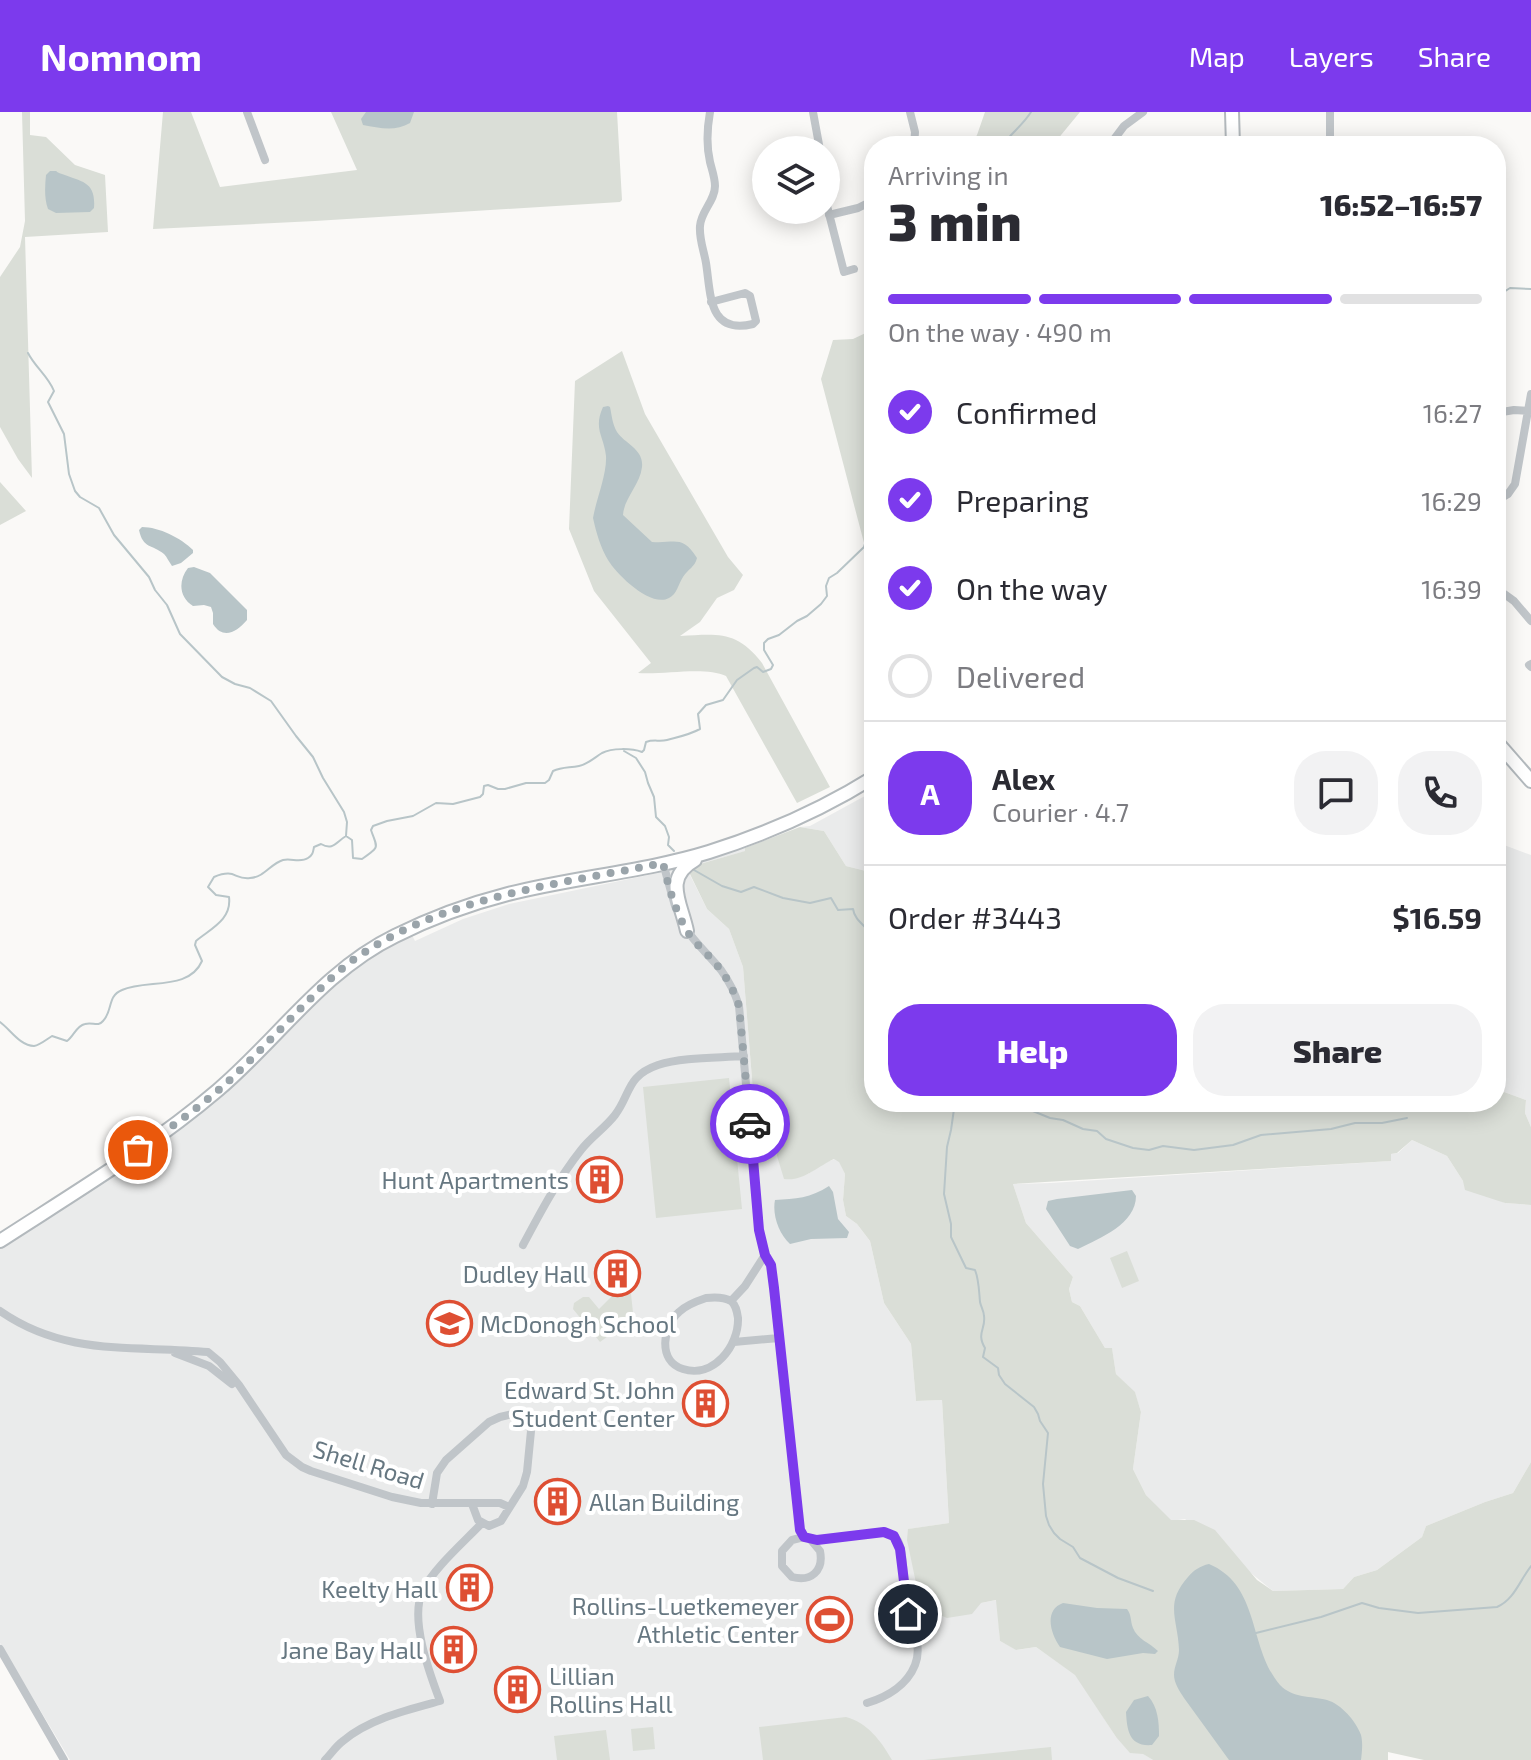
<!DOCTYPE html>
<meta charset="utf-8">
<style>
body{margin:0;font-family:"Exo 2",sans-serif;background:#f2f2f3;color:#2b2b33;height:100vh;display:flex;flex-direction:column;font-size:30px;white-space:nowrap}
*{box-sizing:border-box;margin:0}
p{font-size:26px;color:#7c7c81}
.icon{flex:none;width:44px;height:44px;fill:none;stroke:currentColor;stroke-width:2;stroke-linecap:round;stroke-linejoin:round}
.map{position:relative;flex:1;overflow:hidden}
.details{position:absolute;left:864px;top:24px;width:642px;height:976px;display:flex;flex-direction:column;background:#fff;border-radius:32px;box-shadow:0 4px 20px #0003}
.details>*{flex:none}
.tools{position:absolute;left:752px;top:24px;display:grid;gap:16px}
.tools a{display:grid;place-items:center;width:88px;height:88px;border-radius:50%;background:#fff;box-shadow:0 4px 20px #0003;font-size:40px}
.pin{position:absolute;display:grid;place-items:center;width:68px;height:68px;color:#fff;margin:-34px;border:4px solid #fff;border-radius:50%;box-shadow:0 2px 8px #0007}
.courier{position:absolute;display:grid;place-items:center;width:80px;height:80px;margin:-40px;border:6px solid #7c3aed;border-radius:50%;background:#fff;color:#222;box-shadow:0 2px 10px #0007}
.summary em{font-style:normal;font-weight:800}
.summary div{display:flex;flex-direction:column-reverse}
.summary{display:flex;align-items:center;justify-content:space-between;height:136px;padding:0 24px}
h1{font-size:52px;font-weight:800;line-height:60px}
.bar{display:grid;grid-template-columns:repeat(4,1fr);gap:12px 8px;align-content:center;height:96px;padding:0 24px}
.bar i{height:10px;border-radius:6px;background:#e1e1e2}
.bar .active{background:#7c3aed}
.bar p{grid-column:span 4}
.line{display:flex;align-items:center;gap:20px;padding:0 24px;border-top:2px solid #e1e1e2}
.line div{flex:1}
.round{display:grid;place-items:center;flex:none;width:84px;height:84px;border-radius:32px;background:#f2f2f3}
ol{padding:0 24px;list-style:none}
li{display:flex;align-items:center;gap:24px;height:88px}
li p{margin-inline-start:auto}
li .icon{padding:8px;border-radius:50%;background:#7c3aed;color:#fff;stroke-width:4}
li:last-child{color:#7c7c81}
li i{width:44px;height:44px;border:4px solid #e1e1e2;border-radius:50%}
.action{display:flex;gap:16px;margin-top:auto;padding:16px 24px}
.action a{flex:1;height:92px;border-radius:32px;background:#7c3aed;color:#fff;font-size:32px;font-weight:800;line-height:92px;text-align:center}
.action a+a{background:#f2f2f3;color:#2b2b33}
header{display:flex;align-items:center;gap:48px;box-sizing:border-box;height:112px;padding:0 40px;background:#7c3aed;color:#fff}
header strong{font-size:38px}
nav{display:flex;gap:44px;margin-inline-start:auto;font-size:28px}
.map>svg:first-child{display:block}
.built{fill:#eaebeb}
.green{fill:#daded7}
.water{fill:#b8c5c8}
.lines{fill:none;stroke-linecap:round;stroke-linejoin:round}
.stream{stroke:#b8c5c8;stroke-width:2}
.secondary-casing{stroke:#b3b9bd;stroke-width:16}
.minor{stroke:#c0c5c9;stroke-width:8}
.secondary{stroke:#fff;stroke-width:12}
.done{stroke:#9aa4aa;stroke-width:8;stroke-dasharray:0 14.4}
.route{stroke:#7c3aed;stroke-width:10}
.labels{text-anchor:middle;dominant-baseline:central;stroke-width:8;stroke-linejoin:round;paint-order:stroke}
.poi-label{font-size:24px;fill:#667781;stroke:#fff;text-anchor:end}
.street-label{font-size:24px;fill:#667781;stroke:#fff}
</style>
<header>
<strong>Nomnom</strong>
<nav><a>Map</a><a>Layers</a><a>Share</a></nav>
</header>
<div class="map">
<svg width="1531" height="1648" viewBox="0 0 1531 1648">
<rect width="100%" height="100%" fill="#faf9f7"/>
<path class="built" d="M874 679V761L846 754 824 719 800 715 810 714Z
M1496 730 1531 743V1015L1525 1001 1526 988 1496 977Z
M745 736 746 739 700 752 688 759 707 797 729 817 743 855 757 1029 775 1032 777 1044 808 1062 824 1051 835 1047 839 1049 845 1062 843 1088 846 1104 857 1112 870 1129 884 1191 911 1232 916 1289 942 1288 949 1411 909 1417 981 1491 997 1488 1000 1529 1017 1538 1036 1535 1076 1563 1116 1625 1153 1648H70L0 1531V1134L139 1042 332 870 361 848 411 821 415 829 463 807 509 792 658 761V758Z
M1412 1028 1447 1044 1463 1069 1505 1091 1531 1093V1350L1513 1381 1485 1390 1426 1414 1422 1425 1377 1458 1354 1465 1343 1477 1273 1479 1185 1407 1171 1409 1146 1383 1133 1357 1141 1300 1135 1281 1116 1262 1112 1237 1105 1236 1080 1194 1072 1190 1069 1177 1073 1165 1026 1111 1013 1072 1051 1071 1391 1049V1042L1398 1041Z"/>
<path class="green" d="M22 0H30V23L46 25 75 53 105 63 108 120 25 125 32 366 18 347 0 315V165L20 135 25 109Z
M163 0H191L220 75 357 58 331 0H617L622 88 620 90 315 109 153 117Z
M985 0H1080L1052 34H970L977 23Z
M874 217V469L821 267 833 228 853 227Z
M622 239 645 302 728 445 743 463 734 478 717 486 700 510 680 524C717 522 737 518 762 551L830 675 797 691 726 564C705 554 664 563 638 561L651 551 594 479 569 417 575 269Z
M0 370 26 399 0 413Z
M800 715 824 719 846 754 874 761V990H1144L1159 997 1172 990H1407L1410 993 1418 990H1496V977L1526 988 1525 1001 1531 1015V1093L1505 1091 1465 1078 1463 1069 1447 1044 1412 1028 1397 1041 1391 1042V1049L1013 1072 1026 1111 1073 1165 1069 1177 1072 1190 1080 1194 1105 1236H1112L1116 1262 1135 1280 1141 1300 1133 1357 1146 1383 1171 1408H1194L1215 1418 1257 1468 1273 1479 1343 1477 1354 1465 1377 1458 1422 1425 1426 1414 1485 1390 1513 1381 1531 1350V1648H1424L1388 1640V1648H1153L1143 1642 1130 1641 1116 1625 1075 1563 1036 1535 1016 1538 1000 1529 996 1488 981 1491 972 1502 947 1506 921 1495 907 1428 908 1417 949 1411 942 1288 916 1289 911 1232 884 1191 870 1129 857 1112 846 1104 843 1088 845 1062 839 1050 834 1047C818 1054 803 1070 784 1067L777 1044 775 1032 757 1029 743 855 729 817 707 797 688 758 700 752 745 739V736Z
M729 966 742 1097 656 1106 643 975Z
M1127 1139 1139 1169 1122 1176 1110 1146Z
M627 1181 631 1182 635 1219 611 1222 600 1230 573 1197 574 1191 583 1185H589L599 1197 614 1182Z
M846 1605C868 1611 881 1629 892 1648H763L759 1615Z
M653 1615 655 1637 633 1639 631 1617Z
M606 1618 610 1648H557L554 1624Z
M1051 1635 1052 1648H924Z"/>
<path class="water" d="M366 0H414L410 11C395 20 379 16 363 13L361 7Z
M50 59C62 59 51 58 62 62 83 70 96 70 94 96L90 100 56 101 48 97C44 86 45 74 46 63Z
M608 294 610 295C612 304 612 311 617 320 625 332 644 337 642 355 640 373 624 386 623 403L652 430C674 432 682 422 697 446 695 455 688 457 683 465 678 473 677 482 669 486 651 496 617 463 608 448 601 437 596 420 593 406 596 388 607 362 606 344 604 324 593 317 603 295Z
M142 415C159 415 181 426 193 438V441L181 451 172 454C169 450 167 445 164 442 152 432 143 437 139 418Z
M194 455 210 461 247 498V508C237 520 223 528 213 512V501L211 495 204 493 193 494C179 485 178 469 188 456Z
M829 1074 833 1080 838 1107 849 1120 847 1126 811 1127 790 1132C779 1122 772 1103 775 1088 795 1087 811 1086 829 1074Z
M1132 1078 1136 1084C1136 1112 1100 1126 1078 1137L1070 1134 1046 1097 1048 1089 1057 1087Z
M1209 1452C1261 1474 1248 1536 1280 1573 1292 1586 1311 1584 1327 1588 1341 1592 1356 1609 1361 1623 1363 1631 1362 1640 1361 1648H1229L1184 1586C1180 1580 1174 1571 1174 1563 1174 1554 1179 1547 1179 1538 1178 1507 1164 1492 1188 1465 1194 1458 1200 1454 1209 1452Z
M1063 1491 1097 1496 1127 1497C1132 1504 1130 1508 1133 1516 1137 1527 1150 1531 1158 1539L1155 1542 1143 1541 1107 1547 1060 1535C1050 1521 1044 1498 1063 1491Z
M1148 1584C1158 1595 1159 1610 1159 1624L1152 1633C1129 1635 1127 1618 1126 1600L1134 1588Z"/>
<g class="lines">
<path class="stream" d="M1002 34C1011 21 1023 13 1031 0
M1496 185 1510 176 1531 177
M28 241C35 255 48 264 54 279L48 290 64 322 69 362 75 379 80 385 99 396 114 423 149 465 155 478 167 493 180 522 222 565 235 572 250 576 271 589 296 624 313 645 323 666 344 700 347 710 346 724
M624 639 636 646 645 660 648 671 654 685 656 705 665 714 669 725 668 733 674 739
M694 758 722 774 741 780 754 775 783 786 810 791 831 786 838 798 853 797C855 811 870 815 874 828
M0 910C10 917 20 934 34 934 40 933 47 927 52 924L67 929C74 924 76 914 85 912 93 910 98 915 103 909 113 899 107 884 122 878 147 867 189 879 202 849L195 833 196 829C210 817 232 808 229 785L216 783 208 775 214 765C236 756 234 768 250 766 265 765 270 752 283 748 291 746 301 751 308 746 313 743 313 740 314 735L321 732C333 739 336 730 346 724L352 728 353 746 362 747C381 734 377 736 371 718L373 714 387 709 413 704 436 691 453 692 480 685 483 682 484 674 488 673 498 677H505L526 671H545L549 668 553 659C562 655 569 656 579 654 588 652 594 646 602 641 612 636 631 636 642 640L644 638 646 630C654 627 659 630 667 628 678 625 689 623 700 617L698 602 706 593 723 588 737 568 754 556 757 555 763 560 771 557 773 553 764 538V531L768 527 779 523 797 509 807 504 821 492 827 484 826 474 829 466 837 461 864 435 868 422 874 412
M955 990 951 1018 947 1035 944 1082 951 1112V1125L966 1156 975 1158C979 1168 979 1179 980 1190 981 1195 984 1199 984 1204 986 1217 976 1221 985 1236L983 1245 998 1256 999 1263 1005 1272 1034 1295 1038 1302 1040 1309 1048 1321 1043 1372 1046 1404 1049 1413 1054 1421 1060 1427 1073 1435 1080 1446 1118 1466 1153 1479
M1011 990 1050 1006 1063 1008 1083 1017 1097 1019 1106 1027 1133 1036 1149 1038 1163 1034 1194 1038 1233 1033 1261 1023 1331 1017 1355 1011H1382L1407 1006
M1256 1521 1321 1505 1362 1491 1379 1496 1418 1501 1497 1495C1514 1488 1520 1468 1531 1454"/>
<defs>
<path id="secondary" d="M1232 0 1233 34
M1496 629 1531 669
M687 819C681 790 663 766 695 748
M0 1129C74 1081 151 1035 218 978 278 927 323 859 395 824 431 806 469 792 508 782 574 765 644 760 709 740 766 722 823 697 874 665"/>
</defs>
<use href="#secondary" class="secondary-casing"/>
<path class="minor" d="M247 0 265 48
M710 0C707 17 706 33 710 50 712 58 715 66 715 74 715 89 701 99 700 114 699 127 704 139 706 151 711 182 708 223 753 212L756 209 750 184 745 181 711 190
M813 0 820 38
M910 0 915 20 914 34
M1330 0V34
M1109 34 1124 14 1143 0
M826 90 844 160 854 157
M829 103 858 96 874 88
M1496 301 1514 298 1528 299
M1496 389 1508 382 1515 372 1531 282
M1496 476 1514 489 1531 509
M1531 552 1529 553 1531 555
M663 751 675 794
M686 817C696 832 710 844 721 858 729 869 735 881 739 894L759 1118 765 1143 771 1153 800 1418 804 1425 817 1428 884 1420C891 1422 896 1424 899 1431 905 1445 903 1471 905 1487 908 1509 924 1531 915 1553 907 1573 887 1585 867 1591
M523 1133C540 1101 558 1067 581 1038 591 1025 605 1016 615 1003 631 982 626 964 658 953 682 945 717 946 744 944
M706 1186C714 1185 724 1185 731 1189 736 1193 737 1200 738 1206 739 1234 713 1267 683 1257 657 1249 663 1214 679 1200 686 1193 697 1189 706 1186Z
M731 1189 745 1174 765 1143
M0 1199C66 1245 133 1233 208 1240L220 1250 239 1273 286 1343 302 1355 311 1359 392 1385 421 1391H500L509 1395
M734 1230 779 1226
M175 1241 209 1254 232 1272
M432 1392 437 1361 446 1348 489 1310 500 1305 521 1300 529 1310 531 1319 527 1360 523 1374 501 1409 489 1414 478 1408 472 1392
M804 1425 792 1428 782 1439V1454L792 1465C811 1470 824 1459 820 1439L810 1427
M0 1537 64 1648
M325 1648C331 1642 336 1634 343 1629 369 1607 407 1598 440 1589 429 1560 409 1506 423 1478 434 1456 464 1430 482 1411"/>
<use href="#secondary" class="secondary"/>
</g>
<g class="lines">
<path class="done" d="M138 1038C171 1015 205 992 234 964 259 940 283 914 307 890 324 873 341 855 362 842 450 783 561 772 663 751 669 776 675 800 689 822 699 836 713 846 722 860 730 871 735 882 739 894L750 1012"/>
<path class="route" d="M750 1012 759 1118 765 1143 771 1153 774 1176 800 1418 804 1425 817 1428 884 1420 894 1424 900 1437 908 1502"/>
</g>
<defs>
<symbol id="building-ring" viewBox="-11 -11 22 22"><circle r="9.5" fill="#fff" stroke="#de4f33" stroke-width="1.5"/><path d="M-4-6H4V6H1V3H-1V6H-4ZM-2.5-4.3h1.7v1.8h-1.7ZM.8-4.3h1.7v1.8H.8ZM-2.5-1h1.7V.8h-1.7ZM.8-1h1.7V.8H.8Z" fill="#de4f33"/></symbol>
<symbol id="school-ring" viewBox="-11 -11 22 22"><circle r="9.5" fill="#fff" stroke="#de4f33" stroke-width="1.5"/><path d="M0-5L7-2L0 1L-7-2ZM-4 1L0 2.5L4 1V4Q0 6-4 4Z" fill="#de4f33"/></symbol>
<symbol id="stadium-ring" viewBox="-11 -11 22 22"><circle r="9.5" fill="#fff" stroke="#de4f33" stroke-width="1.5"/><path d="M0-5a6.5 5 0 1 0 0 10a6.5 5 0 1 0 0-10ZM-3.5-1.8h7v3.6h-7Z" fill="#de4f33"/></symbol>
</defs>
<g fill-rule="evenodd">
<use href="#building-ring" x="574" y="1042" width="51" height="51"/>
<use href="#building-ring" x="592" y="1136" width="51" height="51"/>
<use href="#school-ring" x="424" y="1186" width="51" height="51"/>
<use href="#building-ring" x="680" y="1266" width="51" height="51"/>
<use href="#building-ring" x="532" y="1364" width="51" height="51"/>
<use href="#building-ring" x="444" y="1450" width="51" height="51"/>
<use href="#stadium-ring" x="804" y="1482" width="51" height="51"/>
<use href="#building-ring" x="428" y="1512" width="51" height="51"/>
<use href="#building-ring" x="492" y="1552" width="51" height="51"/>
</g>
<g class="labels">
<g class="poi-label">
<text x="569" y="1067">Hunt Apartments</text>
<text x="587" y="1161">Dudley Hall</text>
<text x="480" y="1211" text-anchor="start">McDonogh School</text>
<text x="675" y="1277">Edward St. John<tspan x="675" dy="28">Student Center</tspan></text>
<text x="589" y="1389" text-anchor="start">Allan Building</text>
<text x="438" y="1476">Keelty Hall</text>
<text x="799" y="1493">Rollins-Luetkemeyer<tspan x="799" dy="28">Athletic Center</tspan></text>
<text x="423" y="1537">Jane Bay Hall</text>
<text x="549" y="1563" text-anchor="start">Lillian<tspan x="549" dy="28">Rollins Hall</tspan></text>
</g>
<g class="street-label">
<text transform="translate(369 1352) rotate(17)">Shell Road</text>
</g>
</g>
</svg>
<div class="tools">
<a><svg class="icon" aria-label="layers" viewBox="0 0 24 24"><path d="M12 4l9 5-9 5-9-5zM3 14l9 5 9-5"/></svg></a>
</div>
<div class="pin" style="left:138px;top:1038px;background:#ea580c"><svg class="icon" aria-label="bag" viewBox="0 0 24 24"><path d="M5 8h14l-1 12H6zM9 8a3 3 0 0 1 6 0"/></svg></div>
<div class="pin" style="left:908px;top:1502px;background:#1f2937"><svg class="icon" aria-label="home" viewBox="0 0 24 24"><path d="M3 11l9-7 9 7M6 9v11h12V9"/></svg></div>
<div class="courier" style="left:750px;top:1012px"><svg class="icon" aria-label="car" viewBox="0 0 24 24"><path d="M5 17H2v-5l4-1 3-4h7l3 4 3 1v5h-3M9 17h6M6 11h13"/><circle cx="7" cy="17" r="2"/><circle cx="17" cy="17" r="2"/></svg></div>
<section class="details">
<div class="summary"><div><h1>3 min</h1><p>Arriving in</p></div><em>16:52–16:57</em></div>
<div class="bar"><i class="active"></i><i class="active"></i><i class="active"></i><i></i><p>On the way · 490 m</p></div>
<ol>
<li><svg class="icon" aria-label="check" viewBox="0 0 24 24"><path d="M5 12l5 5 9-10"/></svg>Confirmed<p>16:27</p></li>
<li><svg class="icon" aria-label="check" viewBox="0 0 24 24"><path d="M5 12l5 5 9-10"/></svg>Preparing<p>16:29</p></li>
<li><svg class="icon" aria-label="check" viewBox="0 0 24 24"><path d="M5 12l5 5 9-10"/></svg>On the way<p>16:39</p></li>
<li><i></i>Delivered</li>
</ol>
<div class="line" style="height:144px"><b class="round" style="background:#7c3aed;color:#fff">A</b><div><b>Alex</b><p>Courier · 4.7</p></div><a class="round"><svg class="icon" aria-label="chat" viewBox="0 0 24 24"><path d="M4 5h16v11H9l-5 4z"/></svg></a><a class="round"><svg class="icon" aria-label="phone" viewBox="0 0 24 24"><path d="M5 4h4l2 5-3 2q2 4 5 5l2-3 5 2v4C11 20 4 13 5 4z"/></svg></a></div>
<div class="line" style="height:104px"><div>Order #3443</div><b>$16.59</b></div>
<div class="action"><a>Help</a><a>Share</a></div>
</section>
</div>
